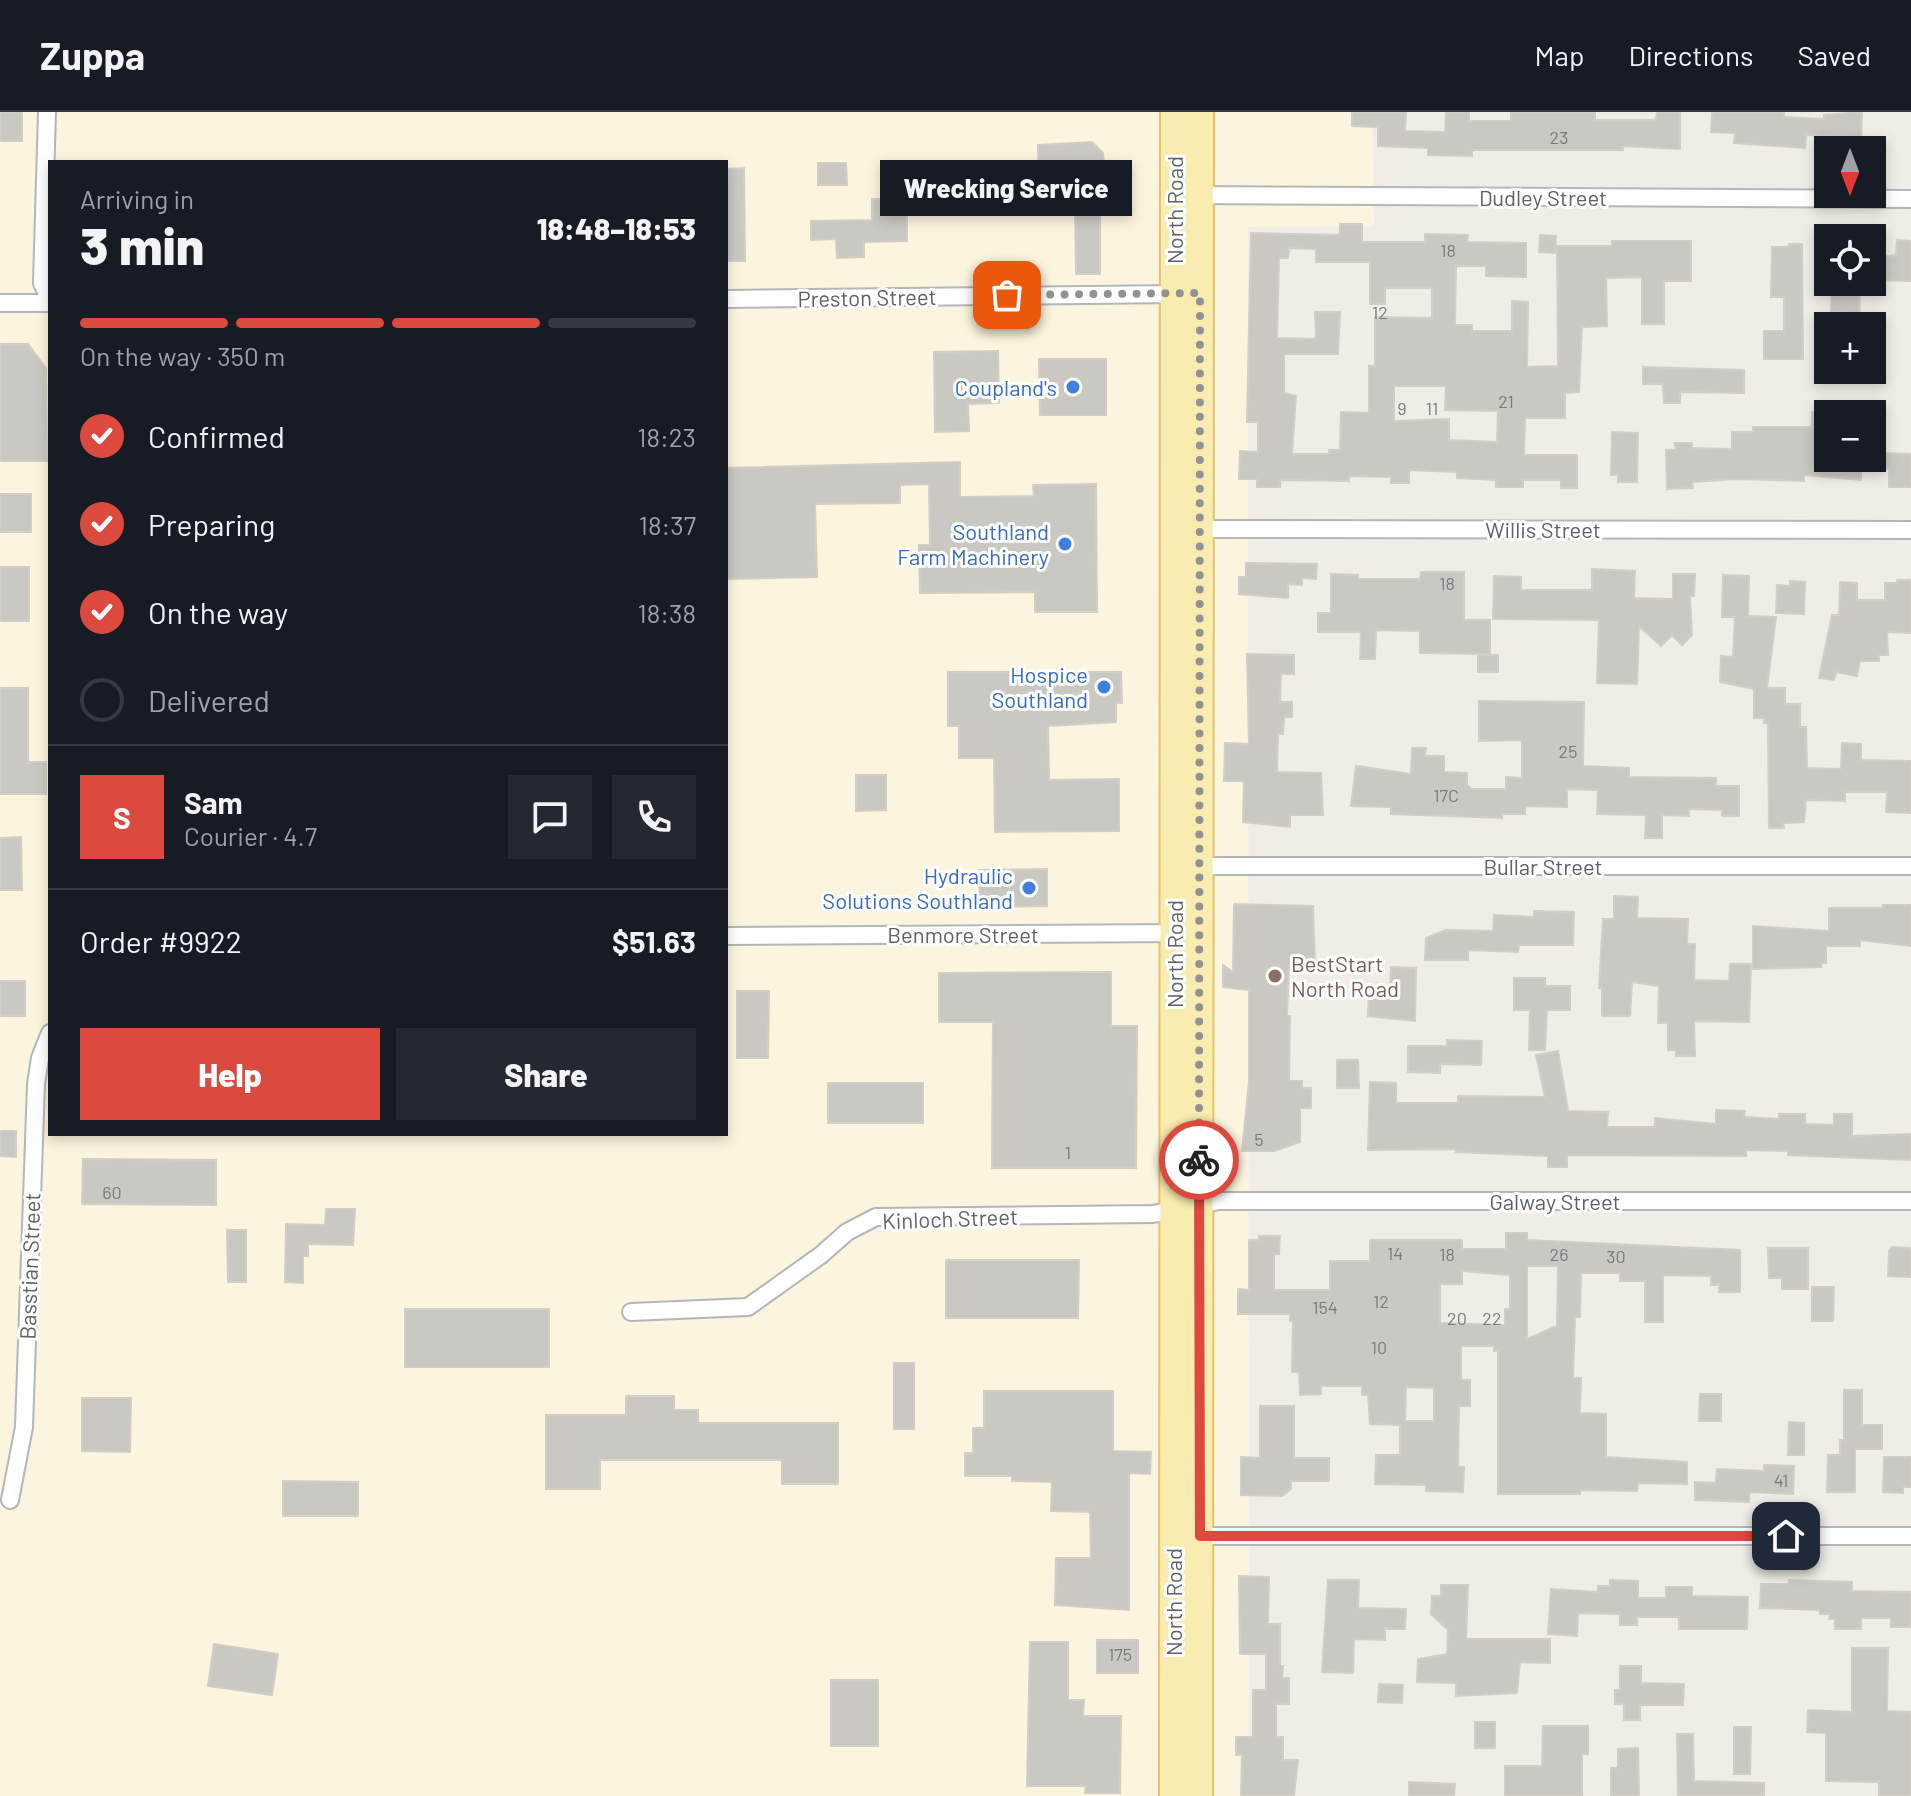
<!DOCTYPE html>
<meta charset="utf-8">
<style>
body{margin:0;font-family:Barlow,sans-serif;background:#242831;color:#f1f3f6;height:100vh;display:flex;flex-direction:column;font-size:30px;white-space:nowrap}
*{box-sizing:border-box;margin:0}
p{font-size:26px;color:#9ea1a6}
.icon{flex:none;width:44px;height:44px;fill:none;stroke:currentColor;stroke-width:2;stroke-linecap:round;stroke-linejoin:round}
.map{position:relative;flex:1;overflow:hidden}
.sheet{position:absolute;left:48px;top:48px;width:680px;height:976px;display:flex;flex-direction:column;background:#171b24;border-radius:0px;box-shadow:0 4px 12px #0003}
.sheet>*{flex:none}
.needle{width:52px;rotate:180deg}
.tools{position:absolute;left:1814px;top:24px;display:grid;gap:16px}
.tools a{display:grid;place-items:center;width:72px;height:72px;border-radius:0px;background:#171b24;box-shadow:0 4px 12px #0003;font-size:40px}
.pin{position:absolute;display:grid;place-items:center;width:68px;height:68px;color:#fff;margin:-34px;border-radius:16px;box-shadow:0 4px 12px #0006}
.courier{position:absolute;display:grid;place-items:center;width:80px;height:80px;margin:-40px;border:6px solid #dc493e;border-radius:50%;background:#fff;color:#222;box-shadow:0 2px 10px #0007}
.bubble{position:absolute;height:56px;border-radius:0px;background:#171b24;box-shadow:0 4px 12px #0003;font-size:26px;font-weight:800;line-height:56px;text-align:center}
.summary em{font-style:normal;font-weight:800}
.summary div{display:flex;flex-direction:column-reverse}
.summary{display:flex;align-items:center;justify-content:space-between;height:136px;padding:0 32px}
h1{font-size:52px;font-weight:800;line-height:60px}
.bar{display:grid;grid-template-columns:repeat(4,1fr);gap:12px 8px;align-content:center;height:96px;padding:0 32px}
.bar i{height:10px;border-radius:6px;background:#363941}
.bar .selected{background:#dc493e}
.bar p{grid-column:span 4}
.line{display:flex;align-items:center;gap:20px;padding:0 32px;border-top:2px solid #363941}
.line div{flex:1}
.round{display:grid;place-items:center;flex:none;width:84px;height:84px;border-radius:0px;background:#242831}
ol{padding:0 32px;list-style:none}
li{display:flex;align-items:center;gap:24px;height:88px}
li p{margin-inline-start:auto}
li .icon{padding:8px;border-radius:50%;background:#dc493e;color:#fff;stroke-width:4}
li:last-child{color:#9ea1a6}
li i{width:44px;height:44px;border:4px solid #363941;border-radius:50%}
.button{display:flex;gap:16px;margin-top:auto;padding:16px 32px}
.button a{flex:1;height:92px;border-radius:0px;background:#dc493e;color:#fff;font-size:32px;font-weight:800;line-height:92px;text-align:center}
.button a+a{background:#242831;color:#f1f3f6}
header{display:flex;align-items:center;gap:48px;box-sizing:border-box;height:112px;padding:0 40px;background:#171b24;border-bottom:2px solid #363941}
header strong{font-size:38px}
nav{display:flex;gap:44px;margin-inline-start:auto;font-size:28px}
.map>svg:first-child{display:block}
.commercial{fill:#fbf4de;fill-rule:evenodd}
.building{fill:#cac8c2;stroke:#d3cec5;stroke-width:2;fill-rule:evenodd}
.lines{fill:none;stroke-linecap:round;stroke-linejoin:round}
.street-casing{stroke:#b3b6ba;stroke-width:20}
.primary-casing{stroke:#e7c267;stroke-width:30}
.street{stroke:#fff;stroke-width:16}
.primary{stroke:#f9ecb1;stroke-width:26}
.done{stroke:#919292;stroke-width:8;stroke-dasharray:0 14.4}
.route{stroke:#dc493e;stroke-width:10}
.shop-dot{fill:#3f7fe0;stroke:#fff;stroke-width:3}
.education-dot{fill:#8d6e63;stroke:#fff;stroke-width:3}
.labels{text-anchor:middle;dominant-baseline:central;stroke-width:6;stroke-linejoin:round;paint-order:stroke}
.number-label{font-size:18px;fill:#797b7c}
.street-label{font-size:22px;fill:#5e6165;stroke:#fff}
.shop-label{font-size:22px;fill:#366cbe;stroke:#fff;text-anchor:end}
.education-label{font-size:22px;fill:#785e54;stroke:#fff;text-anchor:start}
</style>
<header>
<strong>Zuppa</strong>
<nav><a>Map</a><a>Directions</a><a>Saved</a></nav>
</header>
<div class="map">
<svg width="1911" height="1684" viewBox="0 0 1911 1684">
<rect width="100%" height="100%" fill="#efede6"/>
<path class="commercial" d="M0 0H1373L1374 114 1248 115 1249 1684H0ZM50 50H726V1022H50Z"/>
<path class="building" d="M0 0H22V29H0Z
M1352 0H1406L1405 19 1445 20 1446 0H1469V9H1511V0H1595V8H1653L1656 7 1657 0H1680V37L1623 34V38H1472V44L1428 43V36L1378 34V15L1352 14Z
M1712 0H1784V5L1824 7V3L1862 0 1861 32H1845V24L1806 23 1805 36 1734 31 1735 21 1711 20Z
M1092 30 1103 41 1104 50H1109V87H1100V162H1076L1075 96H1039L1038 33Z
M818 51H846L847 73H818Z
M744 56 745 149H726V57Z
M872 87H907V129L864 130V145L837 146 836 127 811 128V109L872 108Z
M1340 112H1362V130H1425V122L1468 123 1467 130 1526 131V165L1486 164V154H1456L1455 213H1472V219H1512V189L1528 190 1527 255 1558 254 1557 134H1612V129H1691V169H1664V212H1642V165L1606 166 1607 214 1582 215 1579 280 1565 281V306H1525L1524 343H1577V376H1561V368H1523V375H1496V368L1457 366V360L1409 358V371H1391V365L1349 364V369L1280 368V375H1257V367H1239L1240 339 1258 340V310H1247L1251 121 1340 123ZM1289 136 1316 137V150H1370V192H1385V176H1432V206L1375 205V254H1369V301L1341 300 1340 338H1329V342H1292L1296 284 1284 281V242H1338L1340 200H1315L1316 227 1277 226 1279 146H1288ZM1394 274H1446L1445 298 1498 299 1497 330 1449 328V307L1394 309Z
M1540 123 1556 124 1555 141 1539 140Z
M1897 128 1911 129V169L1874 168 1875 146 1896 143Z
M1789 132H1802L1803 247H1764V219H1784V185H1771L1772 135H1788Z
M1832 170H1860L1859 214H1842L1843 200H1831Z
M0 232H28L46 256 47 349H0Z
M998 239 999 291 968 292 969 319 935 320 934 240Z
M1039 247H1106V303H1040Z
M1643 255 1744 258V281L1680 280V291H1664L1663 272H1643Z
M1812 300H1828V346H1861V368L1804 363V369L1736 367 1692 370 1693 376 1667 377 1666 338H1676L1675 331H1692V336L1732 337V320H1753V315H1812Z
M1612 320 1638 321 1637 370H1618V363H1611Z
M1883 341 1911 342V375H1889V357H1883Z
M960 350V385L1034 384 1033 373 1096 372 1097 500H1035V480L920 481 919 433H930L929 372 900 373V391L815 392 817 465 726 467V356Z
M0 382H31V420H0Z
M1246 451 1317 452 1316 467 1302 466V473L1288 472V486L1239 482V465H1246Z
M0 455H29V509H0Z
M1592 457 1635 459 1634 486 1673 487V462H1695L1694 484H1690L1692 523 1682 533 1672 523 1661 534 1639 514 1637 572 1597 571 1599 508 1493 507 1494 464 1521 465V478H1592Z
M1421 460H1464V508H1490V542L1420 541V519L1376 518 1375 547H1360L1361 520H1318V501H1331V462L1358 463V467H1420Z
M1723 463 1749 464 1748 504 1776 505 1767 576H1785V592H1800V615H1806L1807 656 1841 657 1842 631 1861 632V648L1911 649V701L1886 700 1887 680H1845V689L1806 688 1804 710 1783 711 1784 716H1769L1768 611H1764V606H1754V577L1720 570 1721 544 1733 545 1735 505H1722Z
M1897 468H1911V521L1887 520 1888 543H1879V549H1860L1857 564 1836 560 1834 568 1819 566 1832 503H1839L1840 470 1857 471V488H1885V471H1897Z
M1790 469 1805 470 1804 502 1776 501 1777 473 1790 474Z
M1247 542 1294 543V562H1281L1280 590H1292V605H1284L1283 622H1278L1277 660 1321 661 1323 703H1290V715L1243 710 1244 669H1224L1225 631 1249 632Z
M1478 543H1498V560H1478Z
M948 560H1121L1122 591H1116V610L1048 614 1049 668 1119 667V719L995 720 994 646H959V614H948Z
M0 576H28V650H46V682H0Z
M1479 589 1584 590 1583 654 1629 656V665L1716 666V674H1739V704H1722V698L1689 697V704L1662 703V726H1645L1646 703 1597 702 1598 678 1567 677V695L1525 694V702H1502V706L1391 702V695L1351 694 1356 654 1411 662 1412 636H1426L1425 644H1444V660L1467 661V673L1472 677H1506V665L1522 666V628L1479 629Z
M856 663H886V698L856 699Z
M21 725 22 778H0V726Z
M1047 757V794L980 795 979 758Z
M1614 784 1638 785 1637 806 1688 807 1687 832H1695L1694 868 1729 869 1730 852H1751L1749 910 1694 909 1695 944H1676V938H1668V911H1658L1659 874 1632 870 1630 904H1602V876H1599L1603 807H1614Z
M1234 792 1313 794 1315 854 1289 853 1287 904H1290L1289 969H1302V976H1311V996H1300V1030L1274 1039H1242L1249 969V878L1223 875V853L1233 860Z
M1883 793H1911V834L1860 828V834H1826V851H1821V855L1753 857V814L1829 819V796H1883Z
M1534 799 1574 800 1573 833H1519L1518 840 1468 838V848H1425L1426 826 1446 818 1493 819 1494 803 1534 805Z
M1391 855 1416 856 1415 909 1368 904 1369 876 1390 877Z
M1092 860H1111V914H1137L1136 1056H992L993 910H939V861Z
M1514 866H1545V874H1570V898H1547L1545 938H1529L1530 898H1514Z
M0 869H25V904H0Z
M737 879H769L768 946H737Z
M1447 928 1482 929 1481 953 1440 952V961L1408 960V934H1447Z
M1558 939 1568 999 1608 1000 1607 1015H1655V1006L1716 1012V998L1745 999 1744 1005 1779 1007V1002H1805V1012L1834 1013V1002H1852V1024L1911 1022V1048L1788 1043V1039L1746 1038V1044L1567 1043V1055H1548V1044L1456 1040V1037L1368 1038 1370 970 1396 971V991H1458V984L1545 985 1536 943Z
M1337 948H1358L1359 976H1337Z
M828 971H923V1011H828Z
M0 1019H16V1045L0 1044Z
M83 1047 216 1048V1093L82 1092Z
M326 1097H355L353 1133 308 1132V1144H303V1171L285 1170 286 1112 325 1113Z
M227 1118H246V1170H228Z
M1506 1121H1527V1128L1740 1138V1180H1719V1173H1711V1164L1663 1163V1210H1645V1169H1620V1161H1581L1580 1205H1575L1573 1266H1581L1580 1301 1606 1302V1345L1687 1350V1372L1638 1371 1637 1379 1580 1378V1382H1498V1239H1494V1234H1461V1268H1470V1294H1459L1458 1355H1464L1463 1380 1426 1379V1373L1375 1372 1376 1343H1400V1313L1370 1312 1368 1283H1362V1274H1321V1282L1300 1283 1299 1260H1292L1293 1209H1290V1202H1238V1177L1249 1178V1128H1259V1124H1280L1279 1142H1274V1178H1330V1149H1370V1128H1462V1137H1506ZM1527 1154H1558L1557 1214 1527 1227ZM1462 1159 1510 1163V1197H1505V1213L1440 1211V1172H1462ZM1406 1275 1434 1276V1309H1405Z
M1892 1135 1911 1136V1165L1888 1164 1889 1139Z
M1768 1136H1808V1177H1782V1166H1769Z
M946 1148H1079L1078 1206H946Z
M1812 1175H1834L1833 1209H1812Z
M405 1197H549V1255H405Z
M894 1251H914V1317H894Z
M1844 1278H1862V1313H1882V1337H1855V1380H1827L1828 1343H1840V1328H1844Z
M984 1279H1113V1339L1151 1340 1150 1362 1129 1361V1498L1055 1493 1056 1446H1091L1090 1400 1051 1399 1052 1370 1012 1369V1364H965V1341H973V1316H984Z
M1700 1282H1721V1309H1699Z
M626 1284H674V1298H698V1311H838V1372H782V1348H600V1377H546V1303H626Z
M82 1286H131L130 1340 82 1339Z
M1260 1294H1294V1346H1329V1369H1291V1377L1282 1384 1241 1383V1345L1260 1346Z
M1789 1310 1804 1311V1343H1788Z
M1884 1345H1911V1375H1903V1381L1883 1380Z
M1764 1353 1794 1354 1793 1382 1750 1380 1749 1390 1695 1388V1370L1716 1371 1717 1357 1764 1359Z
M283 1369 358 1370V1404H283Z
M1239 1464 1269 1465 1268 1512H1280V1554H1283L1282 1566H1289V1592H1276V1625H1283V1648H1298L1294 1684H1241L1242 1643H1236V1625H1253V1578H1266V1542H1240Z
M1328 1468H1359L1358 1496 1406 1497 1405 1517H1385V1528L1354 1527 1353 1561 1322 1560Z
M1610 1468 1638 1469V1486H1666V1475H1692V1484L1748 1485 1747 1517H1679V1505H1637V1513H1620V1502L1578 1501 1577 1524 1548 1522 1551 1477 1598 1480V1474H1610Z
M1789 1468 1852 1470V1479L1911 1480 1910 1515H1891V1506H1861V1517H1835V1507H1829L1830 1502H1820V1498L1760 1496 1761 1472H1789Z
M1441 1473H1468L1466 1527H1550V1551L1520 1550 1517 1581 1456 1584V1571L1417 1570 1418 1547 1447 1542 1448 1518 1431 1502 1432 1484H1441Z
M1097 1528H1138V1561H1097Z
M1030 1530H1068V1588H1084L1083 1604H1121L1120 1681H1085L1086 1674H1027Z
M214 1532 278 1542 272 1583 208 1574Z
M1852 1536H1888L1887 1599 1911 1600V1684H1879V1670L1826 1669V1621L1807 1620 1808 1598 1852 1600Z
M1620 1554H1641V1571L1684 1572 1683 1593H1640V1608H1624V1592H1615V1578H1620Z
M831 1568H878V1634H831Z
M1379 1572 1403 1573 1402 1591 1378 1590Z
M1475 1610H1495V1636H1475Z
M1543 1614H1588V1642H1582V1684H1505V1654H1542Z
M1734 1615H1751L1750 1662H1734Z
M1677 1622H1693L1694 1669 1764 1671V1684H1678Z
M1638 1636 1639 1684H1611V1656H1618V1637Z
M1409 1670 1455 1672 1454 1684H1409Z"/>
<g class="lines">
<defs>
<path id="street" d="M47 0 42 171 50 188
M1193 83 1911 87
M726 187 1180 182
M0 191H50
M1193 417 1911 418
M1193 754H1911
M726 824 1180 821
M631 1200 748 1195 821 1143 847 1120 876 1105 1153 1102 1219 1089H1911
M10 1388 24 1315 36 972 40 946 50 921
M1193 1424H1911"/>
<path id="primary" d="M1173 1684 1174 0
M1199 1684 1200 0"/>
</defs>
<use href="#street" class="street-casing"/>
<use href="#primary" class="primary-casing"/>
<use href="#street" class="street"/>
<use href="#primary" class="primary"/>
</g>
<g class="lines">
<path class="done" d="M1007 183 1200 181 1199 1048"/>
<path class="route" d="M1199 1048 1200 1424H1786"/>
</g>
<g class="shop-dot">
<circle cx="1073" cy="275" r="8"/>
<circle cx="1065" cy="432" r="8"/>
<circle cx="1104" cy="575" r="8"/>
<circle cx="1029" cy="776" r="8"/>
</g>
<circle class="education-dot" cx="1275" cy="864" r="8"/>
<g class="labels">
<g class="number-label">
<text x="1559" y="25">23</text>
<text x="1448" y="138">18</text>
<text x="1380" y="200">12</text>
<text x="1506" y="289">21</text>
<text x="1402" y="296">9</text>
<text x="1432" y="296">11</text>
<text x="1447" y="471">18</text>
<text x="1568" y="639">25</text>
<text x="1446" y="683">17C</text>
<text x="1259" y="1027">5</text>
<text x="1068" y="1040">1</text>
<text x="112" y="1080">60</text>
<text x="1395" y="1141">14</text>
<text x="1447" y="1142">18</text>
<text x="1559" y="1142">26</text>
<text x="1616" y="1144">30</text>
<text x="1381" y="1189">12</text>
<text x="1325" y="1195">154</text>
<text x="1457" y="1206">20</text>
<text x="1492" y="1206">22</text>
<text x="1379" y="1235">10</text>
<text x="1781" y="1368">41</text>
<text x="1120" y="1542">175</text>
</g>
<g class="street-label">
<text x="1543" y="85">Dudley Street</text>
<text transform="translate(1174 98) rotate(-90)">North Road</text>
<text transform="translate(867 185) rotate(-1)">Preston Street</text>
<text x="1543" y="417">Willis Street</text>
<text x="1543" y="754">Bullar Street</text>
<text x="963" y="822">Benmore Street</text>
<text transform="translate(1174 842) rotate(-90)">North Road</text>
<text x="1555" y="1089">Galway Street</text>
<text transform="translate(950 1106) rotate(-2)">Kinloch Street</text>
<text transform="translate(29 1154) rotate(-88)">Basstian Street</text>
<text transform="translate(1173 1490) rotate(-90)">North Road</text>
</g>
<g class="shop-label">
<text x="1057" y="275">Coupland's</text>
<text x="1049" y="419">Southland<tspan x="1049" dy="25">Farm Machinery</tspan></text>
<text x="1088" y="562">Hospice<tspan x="1088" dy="25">Southland</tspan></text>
<text x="1013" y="763">Hydraulic<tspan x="1013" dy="25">Solutions Southland</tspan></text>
</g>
<g class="education-label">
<text x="1291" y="851">BestStart<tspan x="1291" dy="25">North Road</tspan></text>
</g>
</g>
</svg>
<div class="tools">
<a><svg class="needle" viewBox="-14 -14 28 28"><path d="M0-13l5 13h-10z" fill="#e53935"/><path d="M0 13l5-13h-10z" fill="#9ea1a6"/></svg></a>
<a><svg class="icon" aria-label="locate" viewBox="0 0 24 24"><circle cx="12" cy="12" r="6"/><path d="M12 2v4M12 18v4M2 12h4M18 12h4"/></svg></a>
<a>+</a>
<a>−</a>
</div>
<div class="pin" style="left:1007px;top:183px;background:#ea580c"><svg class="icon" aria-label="bag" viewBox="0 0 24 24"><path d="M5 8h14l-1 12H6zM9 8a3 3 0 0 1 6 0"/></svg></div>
<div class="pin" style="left:1786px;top:1424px;background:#1f2937"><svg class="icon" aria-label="home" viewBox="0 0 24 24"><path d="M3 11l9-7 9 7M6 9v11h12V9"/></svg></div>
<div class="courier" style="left:1199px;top:1048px"><svg class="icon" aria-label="bike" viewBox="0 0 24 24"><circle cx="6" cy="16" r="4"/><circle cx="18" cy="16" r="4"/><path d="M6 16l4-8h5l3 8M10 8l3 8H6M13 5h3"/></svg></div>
<div class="bubble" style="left:880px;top:48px;width:252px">Wrecking Service</div>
<section class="sheet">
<div class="summary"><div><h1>3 min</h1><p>Arriving in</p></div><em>18:48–18:53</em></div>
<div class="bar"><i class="selected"></i><i class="selected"></i><i class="selected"></i><i></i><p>On the way · 350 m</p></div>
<ol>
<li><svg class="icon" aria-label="check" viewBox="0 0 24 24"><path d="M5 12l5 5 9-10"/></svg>Confirmed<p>18:23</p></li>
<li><svg class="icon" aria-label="check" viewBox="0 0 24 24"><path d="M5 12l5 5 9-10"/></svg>Preparing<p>18:37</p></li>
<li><svg class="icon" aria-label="check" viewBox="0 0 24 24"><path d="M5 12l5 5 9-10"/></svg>On the way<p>18:38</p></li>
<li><i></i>Delivered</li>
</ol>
<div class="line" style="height:144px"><b class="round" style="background:#dc493e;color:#fff">S</b><div><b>Sam</b><p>Courier · 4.7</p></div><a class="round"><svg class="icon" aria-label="chat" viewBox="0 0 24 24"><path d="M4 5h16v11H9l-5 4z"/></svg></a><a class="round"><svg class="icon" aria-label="phone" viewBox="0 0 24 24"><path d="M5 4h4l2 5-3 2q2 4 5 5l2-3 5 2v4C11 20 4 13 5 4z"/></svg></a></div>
<div class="line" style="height:104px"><div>Order #9922</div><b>$51.63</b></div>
<div class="button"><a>Help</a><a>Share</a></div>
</section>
</div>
